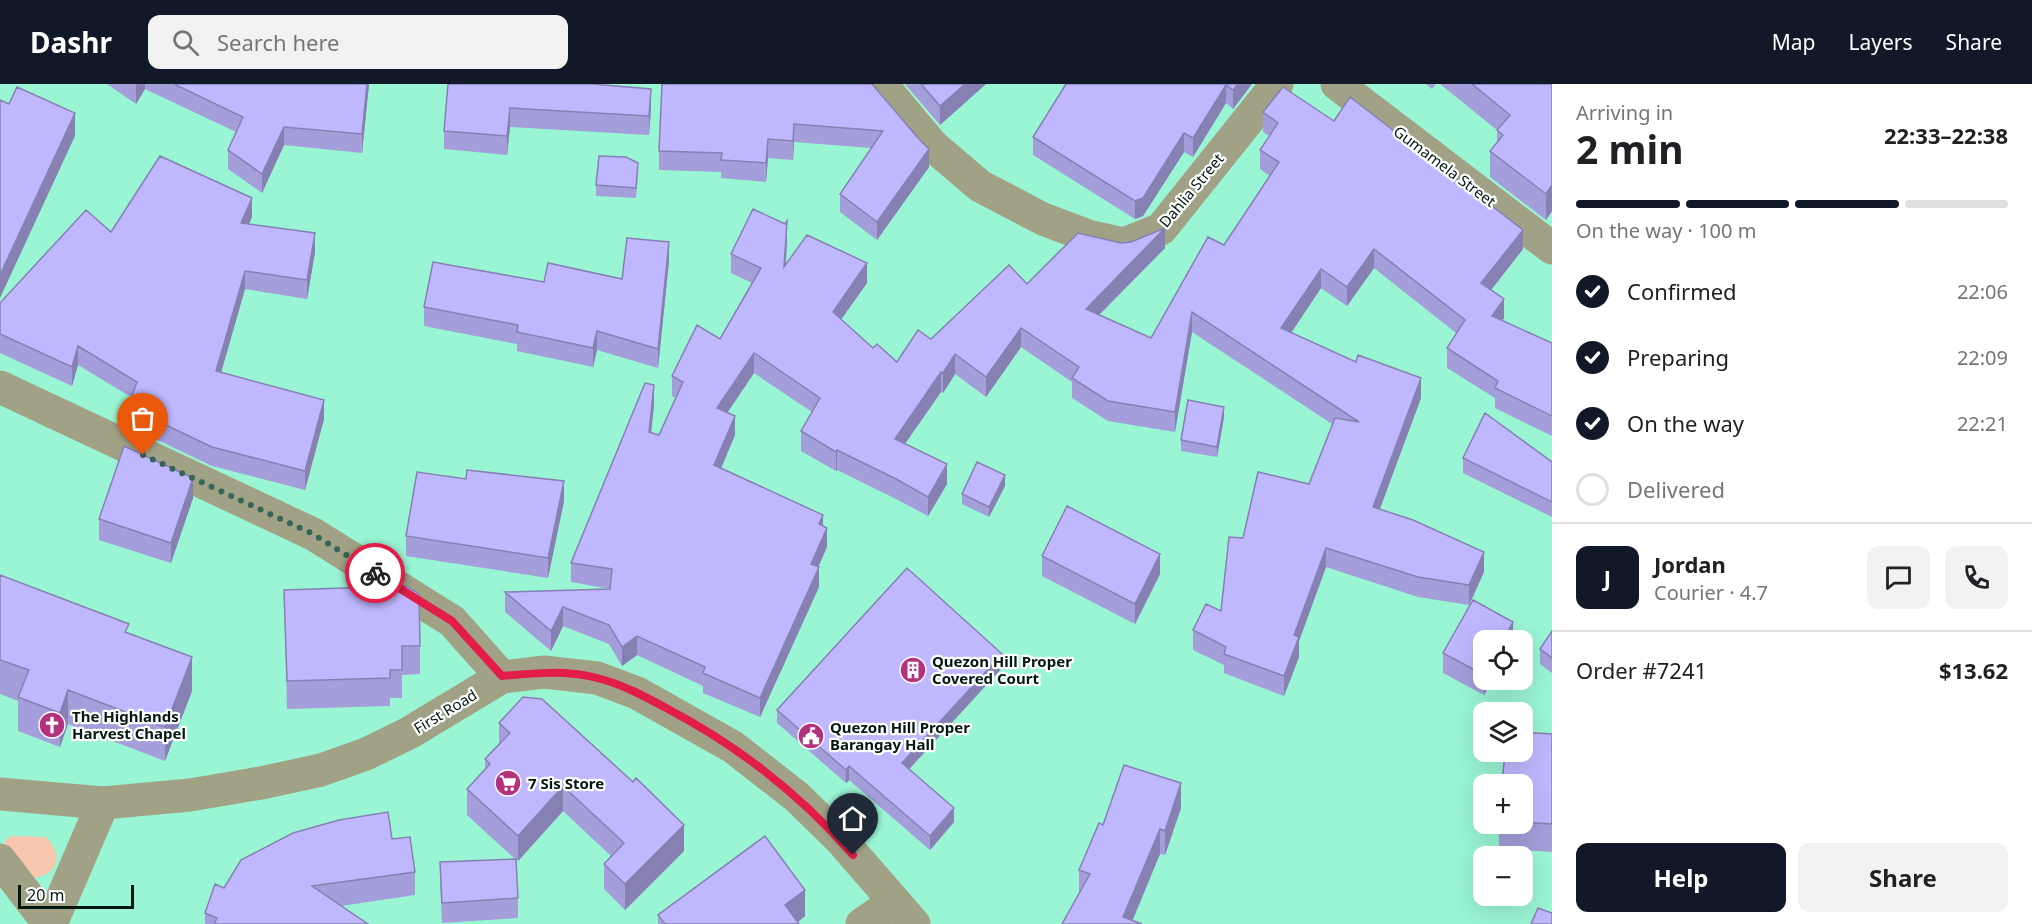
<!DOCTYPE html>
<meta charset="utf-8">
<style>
body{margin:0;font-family:"Noto Sans",sans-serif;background:#f2f2f2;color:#202124;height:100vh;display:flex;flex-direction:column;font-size:22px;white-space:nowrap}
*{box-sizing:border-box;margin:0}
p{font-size:20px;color:#757577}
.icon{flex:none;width:33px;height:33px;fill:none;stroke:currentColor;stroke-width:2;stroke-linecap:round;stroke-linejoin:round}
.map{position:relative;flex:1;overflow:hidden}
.details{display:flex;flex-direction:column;background:#fff;width:480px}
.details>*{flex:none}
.buttons{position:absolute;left:1473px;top:546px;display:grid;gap:12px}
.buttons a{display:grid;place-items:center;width:60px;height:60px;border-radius:12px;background:#fff;box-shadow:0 6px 24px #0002;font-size:30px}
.scale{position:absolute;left:18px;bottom:15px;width:116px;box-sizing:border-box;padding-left:6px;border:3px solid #001810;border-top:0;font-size:16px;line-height:21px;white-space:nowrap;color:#001810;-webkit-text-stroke:4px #fff;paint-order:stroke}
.pin{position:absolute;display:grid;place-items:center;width:51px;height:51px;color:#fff;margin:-62px -26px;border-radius:50% 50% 50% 0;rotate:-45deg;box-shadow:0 0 6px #0007}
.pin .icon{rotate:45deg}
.courier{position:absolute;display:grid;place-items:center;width:60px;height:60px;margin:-30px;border:4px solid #e11d48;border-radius:50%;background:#fff;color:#222;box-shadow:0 2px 8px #0007}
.headline em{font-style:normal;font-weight:700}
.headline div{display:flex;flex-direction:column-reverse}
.headline{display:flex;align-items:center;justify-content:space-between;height:102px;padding:0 24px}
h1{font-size:39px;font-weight:700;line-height:45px}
.bar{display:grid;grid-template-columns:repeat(4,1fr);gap:9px 6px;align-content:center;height:72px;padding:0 24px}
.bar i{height:8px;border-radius:4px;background:#e0e0e0}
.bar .active{background:#111827}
.bar p{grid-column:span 4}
.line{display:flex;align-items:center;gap:15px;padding:0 24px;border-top:2px solid #e0e0e0}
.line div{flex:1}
.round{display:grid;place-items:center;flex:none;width:63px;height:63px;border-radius:12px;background:#f2f2f2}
ol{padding:0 24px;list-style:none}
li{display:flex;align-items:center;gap:18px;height:66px}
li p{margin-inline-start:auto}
li .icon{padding:6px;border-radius:50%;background:#111827;color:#fff;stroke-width:4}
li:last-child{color:#757577}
li i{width:33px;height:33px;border:3px solid #e0e0e0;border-radius:50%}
.button{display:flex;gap:12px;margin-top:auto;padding:12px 24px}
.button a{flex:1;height:69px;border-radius:12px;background:#111827;color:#fff;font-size:24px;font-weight:700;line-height:69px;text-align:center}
.button a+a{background:#f2f2f2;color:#202124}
header{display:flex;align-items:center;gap:36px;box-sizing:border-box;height:84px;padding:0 30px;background:#111827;color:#fff}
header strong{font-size:28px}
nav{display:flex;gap:33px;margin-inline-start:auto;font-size:21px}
.search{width:420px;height:54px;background:#f2f2f2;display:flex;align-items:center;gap:15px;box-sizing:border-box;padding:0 21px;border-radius:12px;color:#757577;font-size:22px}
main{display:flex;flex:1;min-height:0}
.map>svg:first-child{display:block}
.green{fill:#f7c6ac}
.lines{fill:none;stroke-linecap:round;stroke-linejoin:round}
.minor{stroke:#a1a285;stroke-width:33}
.tertiary{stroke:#a1a285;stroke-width:33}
.wall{fill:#a49edb}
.shaded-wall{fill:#8681b2}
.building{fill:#bfb8ff;stroke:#8681b2;stroke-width:1.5}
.done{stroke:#366555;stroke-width:6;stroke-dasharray:0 10.8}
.route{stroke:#e11d48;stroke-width:8}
.labels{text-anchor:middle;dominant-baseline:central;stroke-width:4.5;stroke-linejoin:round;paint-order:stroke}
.street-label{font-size:15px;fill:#001810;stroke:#fff}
.poi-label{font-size:15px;font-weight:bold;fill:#001810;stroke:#fff;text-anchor:start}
</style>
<header>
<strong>Dashr</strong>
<div class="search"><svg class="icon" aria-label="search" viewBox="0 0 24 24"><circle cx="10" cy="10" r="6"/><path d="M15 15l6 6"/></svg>Search here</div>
<nav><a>Map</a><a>Layers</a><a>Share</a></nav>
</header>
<main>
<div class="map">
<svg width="1552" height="840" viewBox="0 0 1552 840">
<rect width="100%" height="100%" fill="#9af5d4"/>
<path class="green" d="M11 752 46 753C64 771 58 791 33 794L4 763 5 757Z"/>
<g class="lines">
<path class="minor" d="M881 0 933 62 980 102 1043 135 1088 152 1124 160 1161 145 1277 0
M1337 0 1552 164
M0 303 313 450 452 537 502 593
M0 776 49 840
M51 840 103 719
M862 840 894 818"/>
<path class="tertiary" d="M0 710 103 719 190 711 261 699 321 686 366 670 409 649 502 593 544 588 597 594 637 609 733 663 797 713 840 755 914 840"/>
</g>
<path class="wall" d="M107 0H369L362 69 284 61 262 109 228 85V66L236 48 145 5 136 20Z
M448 0 651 24 649 51 510 43 507 71 444 65V47Z
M872 0 929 83 877 156 840 128V110L871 64 794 58 793 76 768 74 766 98 721 94V88L659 86V67Z
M905 0H986L940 41Z
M1066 0H1252L1233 25 1226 19 1193 73 1184 68 1143 132 1135 135 1033 71V53Z
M1426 0H1436L1432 5Z
M1440 0H1552V127L1546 136 1490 93V67L1497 59V46Z
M1263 28 1523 165 1491 206 1504 234 1502 237 1552 259V352L1495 324V314L1447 284V264L1456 249 1374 184 1347 222 1321 204 1291 249 1421 314 1380 425 1484 488 1469 521 1418 513 1326 483 1299 557V573L1284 612 1224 589V581L1193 566V546L1221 527 1243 454 1309 400 1332 340 1192 248 1175 348 1108 337 1072 314V298L1021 263 986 313 955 290 943 309 941 308 905 360 947 400 928 432 896 415 837 386 836 387 801 367V347L812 328 754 289 727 329 735 351 721 384 823 442 827 463 818 483 819 503 760 633 703 609V602L637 571 622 582 609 560 563 542 551 567 505 528V508L610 505 571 498V479L654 321 651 349 659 351 676 314 672 312V292L720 255 752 199 731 189V170L787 157 786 181 867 199 841 235 873 264 897 278 931 255 1027 200 1121 159 1165 164 1099 231 1151 254 1224 161 1270 92 1260 85V66L1269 52 1263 48Z
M638 89 636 114 596 112V101Z
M252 133 249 140 315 168 307 215 245 205 221 289 324 335 305 406 212 382 128 342V323L131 313 78 281 72 302 0 269V219L111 148Z
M669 177 658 284 597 266 593 283 517 267V260L424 242V223L544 198 622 195Z
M1224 333 1217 373 1181 367V356Z
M1463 374 1552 378V433L1463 389Z
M1005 402 989 433 962 420V410Z
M193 414 171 479 99 456V435Z
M564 417 548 494 406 472V452Z
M1042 472 1160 490 1135 540 1042 492Z
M0 491 129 549 192 607 165 677 68 640 60 663 18 647V617L0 610Z
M284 506 420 562V590L402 591V614H390V622L287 625Z
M1473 516 1513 538V556H1484V596H1492L1484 611 1443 589V569Z
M1552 547V589L1540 580V565Z
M1002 584 909 685 954 738 930 766 849 696 846 699 777 639V626Z
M499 639 684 767 625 826 604 805V780L611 772 563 727 518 777 516 775 518 814V834L442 839 440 798V778L515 775 467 731V705L485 685V675L499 660Z
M1552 650V768L1499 764V740H1522V700Z
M1181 724 1165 771 1160 770 1132 837 1062 840 1079 809V786L1103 741Z
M392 755 415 788V811L341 822 368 840H205V829L224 804Z
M658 831 805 832 798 838 799 840H658Z"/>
<path class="shaded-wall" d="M137 0H145V5L136 20V2Z
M367 0H369L362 69V50Z
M965 0H986L940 41V22Z
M1238 0H1252L1233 25V6Z
M1226 1V19L1193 73V54Z
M651 5V24L649 51V32Z
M510 24V43L507 71V52Z
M75 29V52L0 214V191Z
M794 40V58L793 76V57Z
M284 43V61L262 109V90Z
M1184 49V68L1143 132 1135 135V117Z
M768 55V74L766 98V79Z
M929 65V83L877 156V138Z
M1552 101V127L1546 136V110Z
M252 114V133L241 157V139Z
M787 137V157L784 202V183Z
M1165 144V164L1086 244V225Z
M1523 146V165L1481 219V199Z
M315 149V168L307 215V196Z
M669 158V177L658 284V265Z
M1374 165V184L1347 222V203Z
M867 179V199L833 247V228Z
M1321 185V204L1281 264V244Z
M245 187V205L216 306V287Z
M1504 215V234L1492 252V232Z
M1192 228V248L1175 348V328Z
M1021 244V263L986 313V293Z
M597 247V266L593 283V264Z
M78 262V281L72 302V283Z
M754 269V289L717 344V324Z
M955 270V290L943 309V289Z
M941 288V308L895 374V355Z
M1421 294V314L1373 443V423Z
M654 301V321L649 368V348Z
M324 316V335L305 406V387Z
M1224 323V333L1217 373V363Z
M735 332V351L714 401V381Z
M837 366V386L836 387V368Z
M947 380V400L928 432V413Z
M1005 391V402L989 433V423Z
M193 394V414L171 479V459Z
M564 397V417L548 494V474Z
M823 431V450L819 440Z
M827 444V463L811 499V480Z
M1326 464V483L1299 557V573L1284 612V592L1294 551Z
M1484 468V488L1469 521V501Z
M1160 470V490L1135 540V520Z
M819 483V503L760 633V614Z
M563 523V542L551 567V547Z
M1513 538V556H1503Z
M637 552V571L622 582V563Z
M1002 570V584L902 693V679Z
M192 573V607L165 677V643Z
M1484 596H1492L1484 611Z
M68 606V640L60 663V629Z
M849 682V696L846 699V686Z
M1181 699V724L1165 771V747Z
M563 702V727L518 777V752Z
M954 724V738L930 766V752Z
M684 741V767L625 826V800Z
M1160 745V770L1131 840 1123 833Z
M805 806V832L795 840 785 821Z"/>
<path class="building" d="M174 0H367L362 50 284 43 262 90 228 66 243 33Z
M448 0H592L651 5 649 32 510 24 507 52 444 47Z
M662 0H872L919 55 929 65 877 138 840 110 883 47 794 40 793 57 768 55 766 79 721 76 722 69 659 67Z
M921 0H965L940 22Z
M1066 0H1238L1233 6 1226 1 1193 54 1184 49 1143 114 1135 117 1033 53Z
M1472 0H1552V101L1546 110 1490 67 1503 51 1497 46 1510 31Z
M17 3 75 29 0 191V16L9 20Z
M1283 3 1334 37 1350 13 1523 146 1481 199 1504 215 1492 232 1552 259V332L1495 304 1498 297 1447 264 1465 236 1374 165 1347 203 1321 185 1281 244 1356 278 1358 271 1421 294 1373 423 1413 436 1484 468 1469 501 1418 493 1326 464 1294 551 1299 553 1284 592 1224 570 1226 563 1193 546 1206 520 1221 527 1229 453 1243 454 1258 388 1309 400 1335 334 1359 338 1192 228 1175 328 1108 317 1072 294 1079 283 1021 244 986 293 955 270 943 289 941 288 895 355 947 380 928 413 896 395 837 366 836 368 801 347 820 314 754 269 717 324 735 332 714 381 823 431 819 440 827 444 811 480 819 483 760 614 703 589 705 583 637 552 622 563 609 541 563 523 551 547 505 508 610 505 612 485 571 479 645 299 654 301 649 348 659 351 683 298 672 292 697 241 720 255 761 184 731 170 753 125 785 140 787 137 784 183 807 151 867 179 833 228 873 264 877 260 897 278 918 246 931 255 1009 181 1027 200 1078 149 1121 159 1131 158 1165 144 1086 225 1151 254 1208 153 1224 161 1279 78 1260 66 1278 39 1263 28Z
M160 72 252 114 241 139 315 149 307 196 245 187 216 287 324 316 305 387 212 363 128 323 137 298 78 262 72 283 0 250V219L86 126 111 148Z
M599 72 626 73 638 79 636 104 596 101Z
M627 154 669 158 658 265 597 247 593 264 517 248 518 241 424 223 433 178 544 198 548 179 622 195Z
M1188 316 1224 323 1217 363 1181 356Z
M1485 329 1552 378V418L1463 374Z
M124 362 193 394 171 459 99 435Z
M977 378 1005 391 989 423 962 410Z
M467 386 564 397 548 474 406 452 417 388 466 395Z
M1067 422 1160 470 1135 520 1042 472Z
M907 484 1002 570 902 679 954 724 930 752 849 682 846 686 777 626Z
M0 491 129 540 125 548 192 573 165 643 68 606 60 629 18 613 29 586 0 576Z
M406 502 419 510 420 562H402V586H390V594L287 597 284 506Z
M1473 516 1513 538 1503 556H1484V591L1443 569Z
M1552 547V574L1540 565Z
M523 613 542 615 633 698 636 694 684 741 625 800 604 780 624 759 563 702 518 752 467 705 490 680 485 675 510 649 499 639Z
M1522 648 1552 650V740L1522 738V700H1502L1505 668H1522Z
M1124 681 1181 699 1165 747 1160 745 1123 833 1142 840H1062L1090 790 1079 786 1099 739 1103 741Z
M388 728 392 755 410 753 415 788 312 802 368 840H214L217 834 205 829 215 800 224 804 241 776 293 749 339 736Z
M765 752 805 806 785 821 799 840H665L658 831Z
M516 775 518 814 442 819 440 778Z
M1538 824 1552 829V840H1531Z"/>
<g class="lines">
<path class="done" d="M143 371 313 450 375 489"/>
<path class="route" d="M375 489 452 537 502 592C534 589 566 586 597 594 622 600 646 613 668 625 738 662 801 711 853 771"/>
</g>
<defs>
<symbol id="building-disc" viewBox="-11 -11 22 22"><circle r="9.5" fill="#b3327e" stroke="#fff"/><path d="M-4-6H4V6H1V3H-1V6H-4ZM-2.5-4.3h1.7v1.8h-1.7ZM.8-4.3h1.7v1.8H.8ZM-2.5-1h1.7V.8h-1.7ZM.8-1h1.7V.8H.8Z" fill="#fff"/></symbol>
<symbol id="church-disc" viewBox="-11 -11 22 22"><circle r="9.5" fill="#b3327e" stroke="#fff"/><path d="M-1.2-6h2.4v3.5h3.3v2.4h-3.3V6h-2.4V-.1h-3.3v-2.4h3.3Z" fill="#fff"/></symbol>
<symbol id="civic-disc" viewBox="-11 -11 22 22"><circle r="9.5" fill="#b3327e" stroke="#fff"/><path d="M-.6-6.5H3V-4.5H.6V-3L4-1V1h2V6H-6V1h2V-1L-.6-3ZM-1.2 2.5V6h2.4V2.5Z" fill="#fff"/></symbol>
<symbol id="supermarket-disc" viewBox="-11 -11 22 22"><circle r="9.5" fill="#b3327e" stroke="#fff"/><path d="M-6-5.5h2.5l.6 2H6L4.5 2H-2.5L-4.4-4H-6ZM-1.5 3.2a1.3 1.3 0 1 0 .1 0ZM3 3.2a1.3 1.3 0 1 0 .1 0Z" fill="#fff"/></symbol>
</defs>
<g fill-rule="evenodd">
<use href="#building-disc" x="898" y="571" width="30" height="30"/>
<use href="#church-disc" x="37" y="626" width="30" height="30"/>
<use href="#civic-disc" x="796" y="637" width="30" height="30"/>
<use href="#supermarket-disc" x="493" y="684" width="30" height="30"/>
</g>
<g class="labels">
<g class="street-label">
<text transform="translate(1445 82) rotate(37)">Gumamela Street</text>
<text transform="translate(1191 106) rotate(-50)">Dahlia Street</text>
<text transform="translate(445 627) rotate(-31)">First Road</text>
</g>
<g class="poi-label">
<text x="932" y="577">Quezon Hill Proper<tspan x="932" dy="17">Covered Court</tspan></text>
<text x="72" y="632">The Highlands<tspan x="72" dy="17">Harvest Chapel</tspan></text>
<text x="830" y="643">Quezon Hill Proper<tspan x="830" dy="17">Barangay Hall</tspan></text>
<text x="528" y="699">7 Sis Store</text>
</g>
</g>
</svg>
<div class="buttons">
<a><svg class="icon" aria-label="locate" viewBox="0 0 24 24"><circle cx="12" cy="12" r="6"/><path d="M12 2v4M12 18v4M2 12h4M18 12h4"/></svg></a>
<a><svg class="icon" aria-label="layers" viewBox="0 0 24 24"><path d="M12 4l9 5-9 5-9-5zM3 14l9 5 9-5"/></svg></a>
<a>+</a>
<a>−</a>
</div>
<div class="scale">20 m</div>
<div class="pin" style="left:143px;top:371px;background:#ea580c"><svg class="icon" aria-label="bag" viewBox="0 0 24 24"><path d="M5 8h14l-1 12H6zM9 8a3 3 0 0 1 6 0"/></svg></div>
<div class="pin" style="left:853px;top:771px;background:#1f2937"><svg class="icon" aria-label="home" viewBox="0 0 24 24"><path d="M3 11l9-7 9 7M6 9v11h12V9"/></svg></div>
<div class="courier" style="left:375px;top:489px"><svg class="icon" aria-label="bike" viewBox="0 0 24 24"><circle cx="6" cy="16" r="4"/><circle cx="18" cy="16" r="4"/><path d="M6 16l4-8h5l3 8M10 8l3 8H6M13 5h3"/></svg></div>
</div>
<section class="details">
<div class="headline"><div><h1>2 min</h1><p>Arriving in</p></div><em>22:33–22:38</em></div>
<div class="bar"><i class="active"></i><i class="active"></i><i class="active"></i><i></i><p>On the way · 100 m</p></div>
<ol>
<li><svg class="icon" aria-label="check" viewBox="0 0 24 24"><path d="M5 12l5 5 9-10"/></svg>Confirmed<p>22:06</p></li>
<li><svg class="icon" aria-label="check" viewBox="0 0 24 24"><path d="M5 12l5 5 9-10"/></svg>Preparing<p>22:09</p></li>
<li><svg class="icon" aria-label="check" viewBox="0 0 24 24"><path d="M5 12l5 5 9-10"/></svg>On the way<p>22:21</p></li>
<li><i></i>Delivered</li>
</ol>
<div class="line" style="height:108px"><b class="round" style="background:#111827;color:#fff">J</b><div><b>Jordan</b><p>Courier · 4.7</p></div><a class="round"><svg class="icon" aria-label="chat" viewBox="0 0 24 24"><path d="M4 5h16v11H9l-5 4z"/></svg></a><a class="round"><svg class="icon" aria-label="phone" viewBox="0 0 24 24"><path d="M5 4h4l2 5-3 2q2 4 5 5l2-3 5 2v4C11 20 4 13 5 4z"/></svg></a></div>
<div class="line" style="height:78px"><div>Order #7241</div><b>$13.62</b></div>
<div class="button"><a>Help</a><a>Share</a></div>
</section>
</main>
